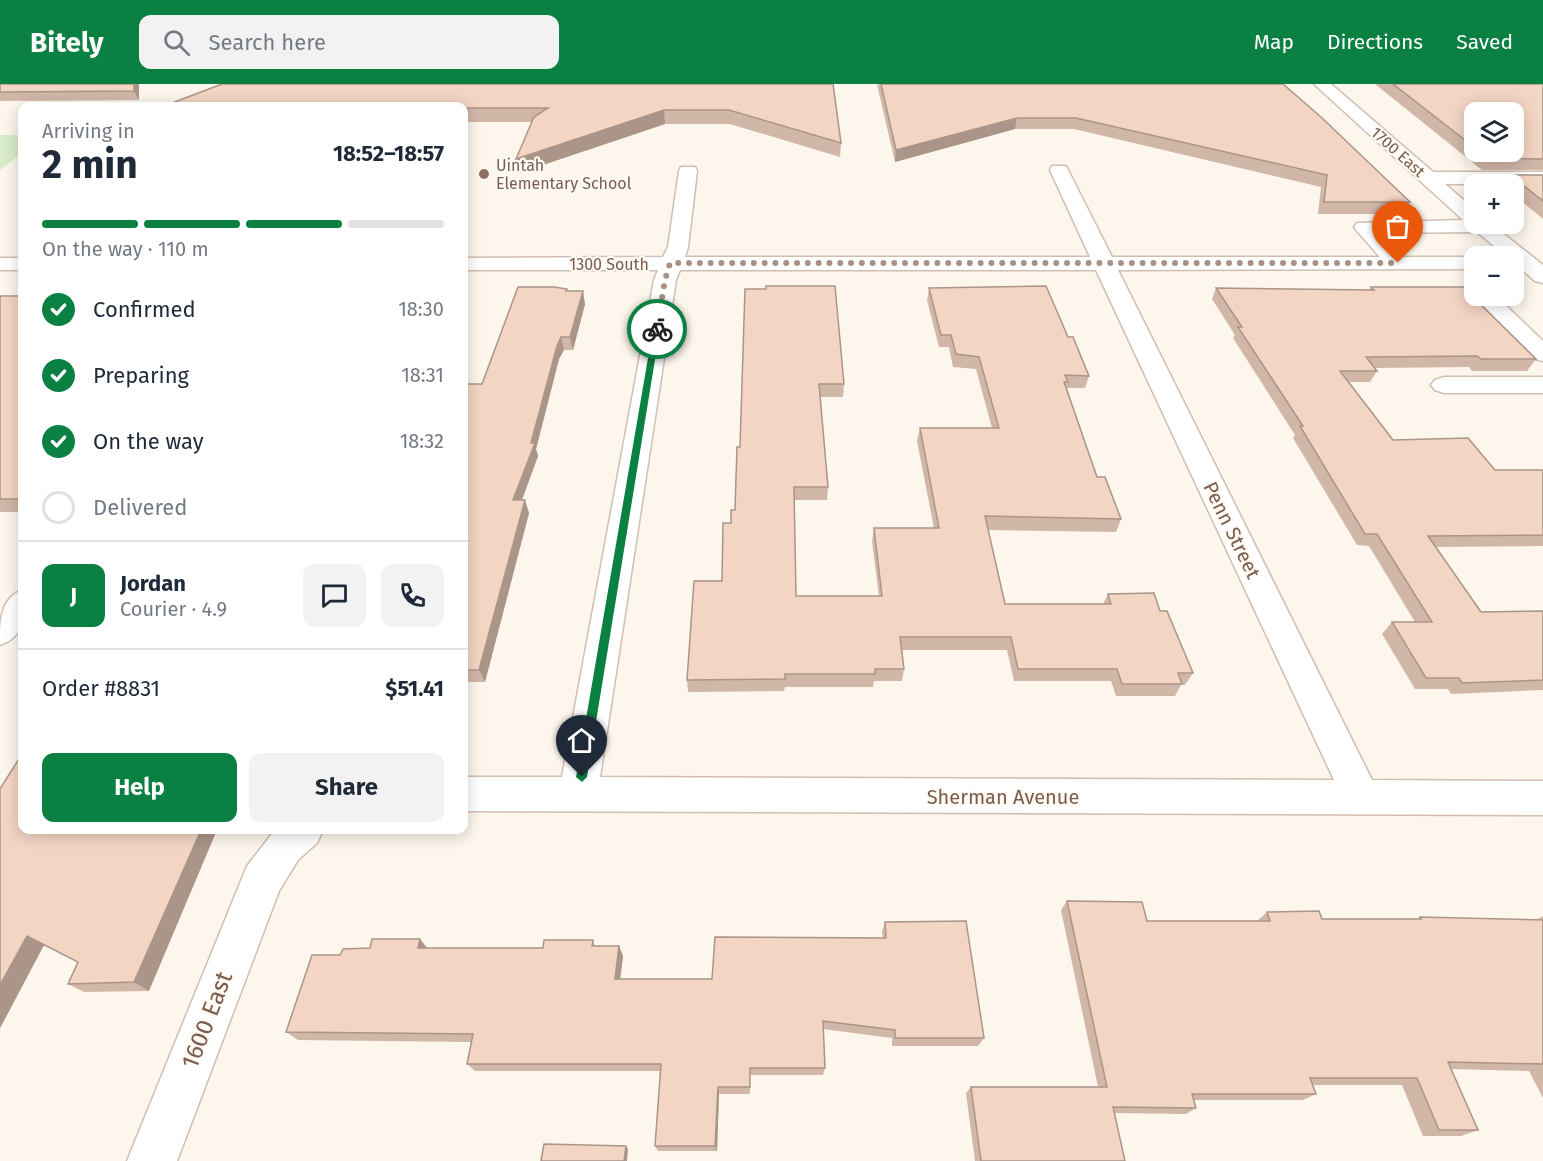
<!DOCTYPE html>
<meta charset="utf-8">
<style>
body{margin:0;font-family:"Fira Sans",sans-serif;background:#f2f2f3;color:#1f2937;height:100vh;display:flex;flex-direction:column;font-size:22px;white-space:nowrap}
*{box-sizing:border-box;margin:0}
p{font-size:20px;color:#747a83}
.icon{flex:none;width:33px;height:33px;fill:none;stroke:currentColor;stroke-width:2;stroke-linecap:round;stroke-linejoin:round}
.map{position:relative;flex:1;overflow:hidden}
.panel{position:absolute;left:18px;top:18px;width:450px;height:732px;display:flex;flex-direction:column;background:#fff;border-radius:12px;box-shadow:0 3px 15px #0003}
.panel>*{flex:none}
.fabs{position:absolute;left:1464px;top:18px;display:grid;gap:12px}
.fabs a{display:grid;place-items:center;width:60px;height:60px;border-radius:12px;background:#fff;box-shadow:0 3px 15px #0003;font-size:30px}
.pin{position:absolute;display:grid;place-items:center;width:51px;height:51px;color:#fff;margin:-62px -26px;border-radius:50% 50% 50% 0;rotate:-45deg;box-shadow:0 0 6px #0007}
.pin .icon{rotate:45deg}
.courier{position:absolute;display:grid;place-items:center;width:60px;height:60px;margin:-30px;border:4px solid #0b8043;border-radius:50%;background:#fff;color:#222;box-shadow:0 2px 8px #0007}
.head em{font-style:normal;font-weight:700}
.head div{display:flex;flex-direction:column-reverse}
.head{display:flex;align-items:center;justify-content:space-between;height:102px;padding:0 24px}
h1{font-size:39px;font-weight:700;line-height:45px}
.bar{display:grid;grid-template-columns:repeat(4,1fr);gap:9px 6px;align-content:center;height:72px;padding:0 24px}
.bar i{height:8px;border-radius:4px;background:#e0e1e3}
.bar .selected{background:#0b8043}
.bar p{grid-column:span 4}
.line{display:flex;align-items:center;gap:15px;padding:0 24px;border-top:2px solid #e0e1e3}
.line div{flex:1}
.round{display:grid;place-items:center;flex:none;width:63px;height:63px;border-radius:12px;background:#f2f2f3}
ol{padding:0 24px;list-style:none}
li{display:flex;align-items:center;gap:18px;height:66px}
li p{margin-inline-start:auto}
li .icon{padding:6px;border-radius:50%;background:#0b8043;color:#fff;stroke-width:4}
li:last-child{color:#747a83}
li i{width:33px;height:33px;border:3px solid #e0e1e3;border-radius:50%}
.primary-button{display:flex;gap:12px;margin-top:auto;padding:12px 24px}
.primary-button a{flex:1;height:69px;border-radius:12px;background:#0b8043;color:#fff;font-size:24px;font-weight:700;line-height:69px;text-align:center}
.primary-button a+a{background:#f2f2f3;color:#1f2937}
header{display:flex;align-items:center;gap:36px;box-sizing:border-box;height:84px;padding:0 30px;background:#0b8043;color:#fff}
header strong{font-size:28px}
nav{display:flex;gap:33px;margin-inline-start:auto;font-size:21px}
.search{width:420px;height:54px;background:#f2f2f3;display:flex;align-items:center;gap:15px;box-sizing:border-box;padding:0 21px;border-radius:12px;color:#747a83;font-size:22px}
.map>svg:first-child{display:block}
.green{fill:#d8ecc9}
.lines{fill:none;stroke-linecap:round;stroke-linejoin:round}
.minor-casing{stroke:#d1beb0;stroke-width:3}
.minor{fill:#fff;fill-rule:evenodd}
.wall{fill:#d1b7a8;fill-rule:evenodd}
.shaded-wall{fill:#aa9588}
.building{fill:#f3d5c3;stroke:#aa9588;stroke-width:1.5}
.route{fill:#0b8043}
.done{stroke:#a89285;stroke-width:6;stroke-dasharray:0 10.8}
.education-dot{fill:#8d6e63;stroke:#fffaf3;stroke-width:2}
.labels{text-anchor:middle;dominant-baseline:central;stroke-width:4.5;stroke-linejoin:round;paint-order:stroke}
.far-street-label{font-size:16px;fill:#7a5c4d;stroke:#fffaf3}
.far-education-label{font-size:16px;fill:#785e54;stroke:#fffaf3;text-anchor:start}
.street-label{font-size:20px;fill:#7a5c4d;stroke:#fffaf3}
.near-street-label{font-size:24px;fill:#7a5c4d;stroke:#fffaf3}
</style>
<header>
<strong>Bitely</strong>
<div class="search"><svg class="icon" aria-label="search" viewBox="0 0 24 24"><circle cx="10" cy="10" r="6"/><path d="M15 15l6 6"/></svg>Search here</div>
<nav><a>Map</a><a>Directions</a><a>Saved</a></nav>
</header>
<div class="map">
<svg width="1543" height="1077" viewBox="0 0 1543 1077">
<rect width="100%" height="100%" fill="#fdf6ec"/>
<path class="green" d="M0 51H22V69L0 86Z"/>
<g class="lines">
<defs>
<path id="minor" d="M1314 0H1331L1433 88H1543V100H1445L1474 125V140H1491L1543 181V199L1535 197 1514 179V172H1506L1477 148 1381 149 1404 173H1474V185L1118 186 1372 696 1543 697V731L464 727V693H562L654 196 658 186H464V174L663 173 668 163 679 87 681 83H695L697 87 688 163 685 173H1090L1050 86 1052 82H1066L1068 86 1112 173H1380L1357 147 1354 143 1357 139 1463 136ZM680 186H1096L1334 696 600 693 676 196Z
M0 174H22V186H0Z
M1474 209V212H1496L1543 257V277L1534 275 1476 217 1473 212Z
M1444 293H1543V309H1444L1435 306 1431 301 1435 296Z
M22 506C24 529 27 552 0 561 0 537 0 515 22 506Z
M275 746H323L317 759 298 776 279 807 177 1077H127L247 782Z"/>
</defs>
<use href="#minor" class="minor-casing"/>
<use href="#minor" class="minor"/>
</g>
<path class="wall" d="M0 0H139V16L0 17Z
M833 0 841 59 840 73 730 40H665L519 89 532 38H464V22Z
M877 0H1283L1410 118 1403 130H1318L1321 103 1074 45H1015L895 78Z
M1375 0H1543V86H1482ZM1474 28 1514 68H1474Z
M1510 91H1543V135L1514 111V100H1504Z
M1371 203 1536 275 1527 287H1472L1469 283 1375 284 1377 287 1370 298H1349L1393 356 1495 386H1543V462L1436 463 1481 528 1543 527V606L1451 610 1448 605H1415L1382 550 1392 538H1415L1369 462 1357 461 1293 354 1295 351 1233 254 1235 251 1212 215 1216 204 1369 206Z
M929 204 1068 253 1089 292 1085 304H1067L1097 393 1121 435 1116 448 988 446 1005 520H1103L1108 510 1160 527 1193 589 1185 601H1181L1175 612H1116L1111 597H1014L1007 566H902L904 585 902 597H874L873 603H785L784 607 688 608 687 596 722 497 731 439 735 426 740 363 745 205 844 300 843 313H820L828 403 827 416H794L796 512H879L872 457 874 444H934L917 357 920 344H992L976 285 953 283 949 263H939L927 216Z
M567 205V207L585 220 573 266H564L559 275 536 365 538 372 522 416 529 429 485 598H464V308L482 300Z
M0 212H22V428H0Z
M0 705 149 907 84 908 68 900 78 878 44 861 0 944Z
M1067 817 1147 837H1257L1267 828 1322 835H1417L1420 833 1536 836 1543 832V1014L1529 987 1451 985 1478 1046 1461 1052H1423L1402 1001H1312L1316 1010 1303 1016H1194L1196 1024 1186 1030 1114 1029 1125 1077H975L966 1009 971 1003H1098L1061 826Z
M885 838 984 954 978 962H892V954L823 945 825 984 823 991H750V1010H719L717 1067H658L655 1062 661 987H475L467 980 471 958 298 956 286 948 340 871 370 864H543L593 856 595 862H619L623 872 620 895H712L883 854 882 848Z"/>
<path class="shaded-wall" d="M134 0H139V16L134 7Z
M664 26 665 40 519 89 516 75Z
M1017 34 1015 45 895 78 896 66Z
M583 207 585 220 573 266 570 253Z
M561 253 564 266 559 275 536 365 538 372 517 429 513 416 531 359 557 262Z
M525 416 529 429 485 598 479 586Z
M201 746H217L149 907 134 898Z
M27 852 44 861 0 944V901Z
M420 855 428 865 418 864Z
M619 862 623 872 619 904 615 895Z
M718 1003 719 1010 717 1067 715 1062Z
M626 1062 628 1065 627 1077H624Z"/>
<path class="building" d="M0 0H134V7L0 8Z
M222 0H833L841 59 729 26H664L516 75 534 33 548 24H464V22H164Z
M881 0H1283L1321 33 1410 118H1324L1327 91 1076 34H1017L896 66Z
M1393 0H1543V75L1489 74 1480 68H1514V28H1474V63Z
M1510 91H1543V117Z
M766 202H835L844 300H819L828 403H794L796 512H882L874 444H939L920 344H999L979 273 956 270 951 251H941L929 204 1046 202 1068 253H1073L1089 292 1065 291 1068 298H1064L1097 393H1105L1121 435 985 432 1005 520H1111L1108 510 1154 509 1160 527H1167L1193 589H1178L1182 600H1122L1117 585H1018L1011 553H900L904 585H875V590H785V595L687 596 694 497H722L723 439H731V426H735L737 363H740L745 205H766Z
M518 203H554L567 205 566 207H583L570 253H561L557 262 531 359H535L513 416H525L479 586H464V308L467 300H482Z
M1371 203H1463L1536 275H1481L1477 272 1366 273 1377 287H1340L1393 356 1468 354 1495 386H1543V451L1428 452 1481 528 1543 527V596L1462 599 1459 594H1426L1392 538H1432L1377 450H1365L1300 342H1303L1238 243H1242L1216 204 1374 206Z
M0 212H22V415H0Z
M22 670V746H201L134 898 68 900 78 878 27 852 0 901V705Z
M1067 817 1142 818 1147 837H1270L1267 828 1319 827 1322 835H1421L1420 833 1543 836V980L1448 978 1478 1046H1439L1417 994H1310L1316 1010H1192L1196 1024 1113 1023 1125 1077H981L971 1003H1107Z
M966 837 984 954H895V946L823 937 825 984H750V1003H718L715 1062H655L661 980H467L473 950 286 948 312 871H340L343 865 370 864 372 855H420L418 864H543L544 856H593L592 862H619L615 895H712L715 853 886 854 885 838Z
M544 1060 626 1062 624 1077H541Z"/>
<path class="route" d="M657 242 660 245 587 693 582 698 576 693 653 245Z"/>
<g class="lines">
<path class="done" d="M657 245 665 196 670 179H1398"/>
</g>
<circle class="education-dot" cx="484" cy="90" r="6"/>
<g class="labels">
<g class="far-street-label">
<text transform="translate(1398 68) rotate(42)">1700 East</text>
<text x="609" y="180">1300 South</text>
</g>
<g class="far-education-label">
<text x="496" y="81">Uintah<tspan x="496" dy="18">Elementary School</tspan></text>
</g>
<g class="street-label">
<text transform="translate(1232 446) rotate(64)">Penn Street</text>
<text x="1003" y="713">Sherman Avenue</text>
</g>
<g class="near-street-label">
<text transform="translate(207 936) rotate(-69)">1600 East</text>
</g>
</g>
</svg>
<div class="fabs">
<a><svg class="icon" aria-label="layers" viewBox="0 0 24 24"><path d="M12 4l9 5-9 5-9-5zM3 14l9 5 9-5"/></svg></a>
<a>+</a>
<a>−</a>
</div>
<div class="pin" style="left:1398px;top:179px;background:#ea580c"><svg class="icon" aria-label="bag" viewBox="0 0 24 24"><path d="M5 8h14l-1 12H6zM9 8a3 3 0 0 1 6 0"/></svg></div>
<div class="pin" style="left:582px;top:693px;background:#1f2937"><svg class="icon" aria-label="home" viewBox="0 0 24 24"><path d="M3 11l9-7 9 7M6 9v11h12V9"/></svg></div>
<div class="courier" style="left:657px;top:245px"><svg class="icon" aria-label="bike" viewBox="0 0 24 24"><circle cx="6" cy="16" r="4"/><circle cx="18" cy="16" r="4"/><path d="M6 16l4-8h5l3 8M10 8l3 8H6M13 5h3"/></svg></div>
<section class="panel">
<div class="head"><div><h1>2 min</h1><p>Arriving in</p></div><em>18:52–18:57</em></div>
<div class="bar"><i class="selected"></i><i class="selected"></i><i class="selected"></i><i></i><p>On the way · 110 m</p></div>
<ol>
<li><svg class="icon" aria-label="check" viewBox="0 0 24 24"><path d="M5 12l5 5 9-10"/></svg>Confirmed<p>18:30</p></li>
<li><svg class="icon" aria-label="check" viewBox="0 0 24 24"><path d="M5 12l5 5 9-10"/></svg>Preparing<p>18:31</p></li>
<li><svg class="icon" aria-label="check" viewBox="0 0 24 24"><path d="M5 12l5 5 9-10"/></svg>On the way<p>18:32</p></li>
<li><i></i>Delivered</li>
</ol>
<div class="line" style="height:108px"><b class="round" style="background:#0b8043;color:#fff">J</b><div><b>Jordan</b><p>Courier · 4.9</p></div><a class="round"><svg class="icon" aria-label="chat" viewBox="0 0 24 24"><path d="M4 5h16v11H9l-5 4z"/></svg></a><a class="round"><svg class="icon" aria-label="phone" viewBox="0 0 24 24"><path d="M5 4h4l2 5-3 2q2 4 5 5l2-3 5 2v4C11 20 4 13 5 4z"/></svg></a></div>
<div class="line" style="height:78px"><div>Order #8831</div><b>$51.41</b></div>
<div class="primary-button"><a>Help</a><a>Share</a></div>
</section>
</div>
